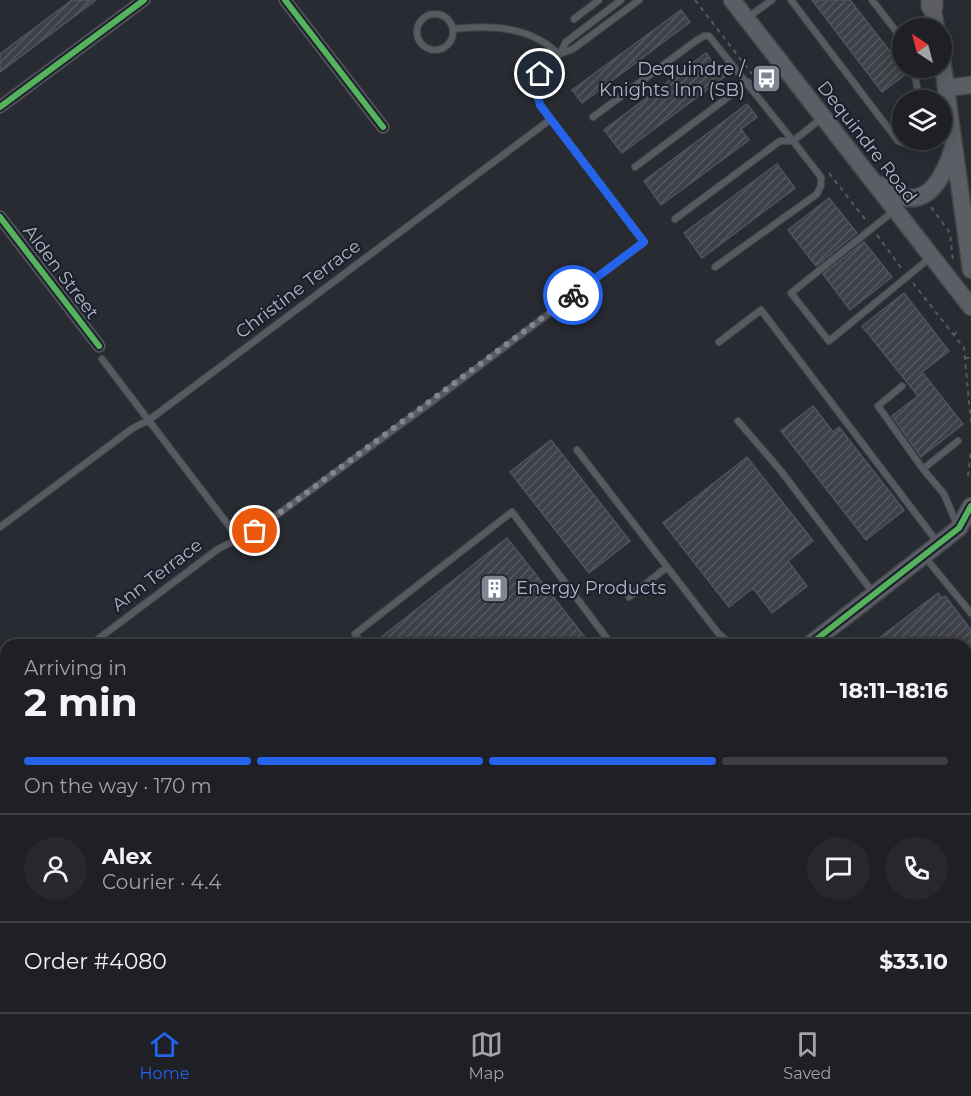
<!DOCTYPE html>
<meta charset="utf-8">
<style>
body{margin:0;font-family:Montserrat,sans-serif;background:#27282e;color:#f1f3f6;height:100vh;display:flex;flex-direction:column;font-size:22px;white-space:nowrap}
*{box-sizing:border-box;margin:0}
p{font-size:20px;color:#a1a3a7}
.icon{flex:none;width:33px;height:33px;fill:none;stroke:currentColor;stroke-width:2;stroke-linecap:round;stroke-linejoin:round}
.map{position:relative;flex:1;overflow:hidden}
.drawer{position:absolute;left:0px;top:639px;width:972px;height:374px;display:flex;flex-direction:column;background:#1f2026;border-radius:18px 18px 0 0;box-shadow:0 3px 15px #0003,0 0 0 2px #3c3e43}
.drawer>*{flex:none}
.needle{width:39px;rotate:324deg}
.buttons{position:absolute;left:892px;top:18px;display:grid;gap:12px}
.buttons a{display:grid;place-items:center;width:60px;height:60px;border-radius:50%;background:#1f2026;box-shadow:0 3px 15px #0003,0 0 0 2px #3c3e43;font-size:30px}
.pin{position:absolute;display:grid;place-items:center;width:51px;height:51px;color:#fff;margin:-26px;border:3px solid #fff;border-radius:50%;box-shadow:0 2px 6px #0007}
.courier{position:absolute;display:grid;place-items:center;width:60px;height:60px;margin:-30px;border:4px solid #2563eb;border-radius:50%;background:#fff;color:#222;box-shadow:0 2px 8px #0007}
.head em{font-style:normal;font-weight:700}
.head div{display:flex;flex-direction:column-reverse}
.head{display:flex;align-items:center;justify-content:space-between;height:102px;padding:0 24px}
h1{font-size:39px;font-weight:700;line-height:45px}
.bar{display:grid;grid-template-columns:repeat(4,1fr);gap:9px 6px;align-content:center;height:72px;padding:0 24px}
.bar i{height:8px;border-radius:4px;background:#3c3e43}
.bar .current{background:#2563eb}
.bar p{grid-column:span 4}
.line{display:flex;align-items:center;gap:15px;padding:0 24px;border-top:2px solid #3c3e43}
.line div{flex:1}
.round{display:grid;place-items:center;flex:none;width:63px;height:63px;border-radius:32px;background:#27282e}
.tabs{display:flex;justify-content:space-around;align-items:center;height:84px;border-top:2px solid #3c3e43;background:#1f2026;font-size:16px;color:#a1a3a7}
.tabs a{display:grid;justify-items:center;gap:3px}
.tabs .current{color:#2563eb}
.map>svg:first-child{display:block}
.building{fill:url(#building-hatch);stroke:#50535b;stroke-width:1.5}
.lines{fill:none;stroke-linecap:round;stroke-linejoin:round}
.lane-casing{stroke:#45464c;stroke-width:8}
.street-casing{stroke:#45464c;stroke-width:14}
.secondary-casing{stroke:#45464c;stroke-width:19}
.highway-casing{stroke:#45474f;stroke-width:23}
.path{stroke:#56595f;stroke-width:2;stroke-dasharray:4.5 4.5;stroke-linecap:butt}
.lane{stroke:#585a61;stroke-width:6}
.street{stroke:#585a61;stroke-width:12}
.secondary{stroke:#5c5e66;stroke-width:16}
.highway{stroke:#5d5e62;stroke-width:21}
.cycleway-casing{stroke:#1c202d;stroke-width:10}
.cycleway{stroke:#56b35d;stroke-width:6}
.done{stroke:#828591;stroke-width:6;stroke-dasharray:0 10.8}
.route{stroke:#2563eb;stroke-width:8}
.labels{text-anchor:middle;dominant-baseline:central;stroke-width:4.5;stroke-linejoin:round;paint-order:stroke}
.poi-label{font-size:18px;fill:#b2b6c4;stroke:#1c202d;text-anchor:end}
.street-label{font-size:18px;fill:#b2b6c4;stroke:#1c202d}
</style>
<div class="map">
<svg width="971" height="1012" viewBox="0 0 971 1012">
<defs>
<pattern id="building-hatch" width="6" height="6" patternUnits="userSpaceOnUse" patternTransform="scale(1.5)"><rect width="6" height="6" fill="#3e4047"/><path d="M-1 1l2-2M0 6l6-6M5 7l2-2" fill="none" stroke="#585960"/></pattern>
</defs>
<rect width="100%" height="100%" fill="#292b33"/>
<path class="building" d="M72 0H96L0 72V54Z
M812 0H850L907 73 882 92Z
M681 10 690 22 582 103 572 90Z
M706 53 724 77 622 153 604 130Z
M747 104 757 117 741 129 749 140 661 205 644 181Z
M777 164 795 188 702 258 684 233Z
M829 198 857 233 816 266 788 230Z
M864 242 892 277 850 310 823 274Z
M904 293 949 351 922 372 963 424 921 457 892 416 918 396 862 326Z
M813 406 833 432 839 427 904 510 866 540 781 431Z
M551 440 630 541 589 573 510 472Z
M747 457 813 541 788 561 807 586 772 613 753 588 729 607 663 523Z
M507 538 591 645H386L380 638Z
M938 593 942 598 945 596 971 630V645H870Z"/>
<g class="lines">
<defs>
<path id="lane" d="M791 0 898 141 907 144 915 140
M872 0 903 40
M417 32a18 18 0 1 1 36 0a18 18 0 1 1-36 0Z
M747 18 772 0
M574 19 599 0
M453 29C490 25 532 26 559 55
M559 54 573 49 639 0
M914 68 919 100
M593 117 697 40 704 36H709L793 141
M635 167 748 82
M895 210 791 293 829 341 931 257
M675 219 780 141H793
M715 267 817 194 821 185V177L793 141 822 118
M719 342 761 310 938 543
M102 359 239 539
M902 386 878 406 923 469 944 494 957 525
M738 421 781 471 874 594
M577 450 718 633 732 645
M923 469 958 441
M0 527 133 428 149 420 551 119
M924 556 971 613
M629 597 667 567
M90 645 218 549 255 531 433 401 644 242 540 105 536 88 540 74 559 55 566 42 621 0
M363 645 355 634 512 512 612 645
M0 713 6 708
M966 740 971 736
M0 834 6 829
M966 872 971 879
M966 918 971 924
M222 1006 226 1012
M139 1012 146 1006
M197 1012 204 1006
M452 1012 459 1006
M646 1012 653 1006
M711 1012 718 1006
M814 1012 820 1006
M964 1012 971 1006"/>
<path id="street" d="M285 0 383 127
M0 107 144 0
M0 217 99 346
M966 973 971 969
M181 1006 186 1012
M828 1006 832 1012
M916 1012 923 1006"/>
<path id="secondary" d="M732 0 971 307
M931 0 936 28
M942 59 971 270
M947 88 971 85
M881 185C888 189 895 196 902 197 932 205 946 170 953 148
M809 645 959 528 971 506
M338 1012 345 1006"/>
<path id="highway" d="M932 6V0"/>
</defs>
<use href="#lane" class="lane-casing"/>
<use href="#street" class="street-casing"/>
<use href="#secondary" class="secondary-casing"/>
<use href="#highway" class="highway-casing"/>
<path class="path" d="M695 0 752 74
M829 173 868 223
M931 207 950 233 953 261
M877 235 902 269
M913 283 964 348 971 423
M953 335 960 330
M965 358H971
M968 476 971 449"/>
<use href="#lane" class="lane"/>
<use href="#street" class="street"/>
<use href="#secondary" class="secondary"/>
<use href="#highway" class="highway"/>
<defs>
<path id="cycleway" d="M285 0 383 127
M0 107 144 0
M0 217 99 346
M809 645 959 528 971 506"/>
</defs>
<use href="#cycleway" class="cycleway-casing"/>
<use href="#cycleway" class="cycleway"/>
</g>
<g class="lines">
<path class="done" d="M255 531 573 295"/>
<path class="route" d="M540 74 536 88 540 105 644 242 573 295"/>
</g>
<defs>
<symbol id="bus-square" viewBox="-11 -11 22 22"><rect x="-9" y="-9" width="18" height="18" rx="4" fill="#828591" stroke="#1c202d"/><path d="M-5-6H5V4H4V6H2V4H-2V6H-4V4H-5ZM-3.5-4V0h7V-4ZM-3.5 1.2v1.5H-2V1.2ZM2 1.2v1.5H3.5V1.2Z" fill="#fff"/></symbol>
<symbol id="building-square" viewBox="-11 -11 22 22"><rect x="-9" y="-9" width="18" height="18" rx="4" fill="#828591" stroke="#1c202d"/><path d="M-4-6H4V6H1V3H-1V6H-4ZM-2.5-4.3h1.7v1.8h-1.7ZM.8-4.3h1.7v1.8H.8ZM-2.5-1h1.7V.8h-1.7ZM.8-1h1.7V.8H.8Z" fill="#fff"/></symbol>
</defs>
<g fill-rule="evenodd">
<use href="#bus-square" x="750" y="62" width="33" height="33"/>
<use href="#building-square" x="478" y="572" width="33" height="33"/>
</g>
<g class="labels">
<g class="poi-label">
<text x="745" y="69">Dequindre /<tspan x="745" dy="21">Knights Inn (SB)</tspan></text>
<text x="516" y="588" text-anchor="start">Energy Products</text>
</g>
<g class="street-label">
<text transform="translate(867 142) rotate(52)">Dequindre Road</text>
<text transform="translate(61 272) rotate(53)">Alden Street</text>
<text transform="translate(298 289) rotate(-37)">Christine Terrace</text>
<text transform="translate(157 575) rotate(-37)">Ann Terrace</text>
</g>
</g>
</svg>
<div class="buttons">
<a><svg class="needle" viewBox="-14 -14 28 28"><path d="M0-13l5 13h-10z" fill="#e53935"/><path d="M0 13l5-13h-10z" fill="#a1a3a7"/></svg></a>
<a><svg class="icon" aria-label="layers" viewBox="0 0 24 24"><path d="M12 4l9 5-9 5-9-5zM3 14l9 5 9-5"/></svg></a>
</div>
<div class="pin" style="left:255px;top:531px;background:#ea580c"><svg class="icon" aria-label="bag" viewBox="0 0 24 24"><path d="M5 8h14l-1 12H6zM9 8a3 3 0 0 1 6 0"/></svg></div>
<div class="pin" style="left:540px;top:74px;background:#1f2937"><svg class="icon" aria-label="home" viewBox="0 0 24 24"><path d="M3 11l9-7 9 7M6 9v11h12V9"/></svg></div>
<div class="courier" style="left:573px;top:295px"><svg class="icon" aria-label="bike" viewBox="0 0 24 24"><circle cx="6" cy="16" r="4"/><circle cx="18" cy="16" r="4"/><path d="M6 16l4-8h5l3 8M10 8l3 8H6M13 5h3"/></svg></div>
<section class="drawer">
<div class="head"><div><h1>2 min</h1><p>Arriving in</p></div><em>18:11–18:16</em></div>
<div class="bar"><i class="current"></i><i class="current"></i><i class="current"></i><i></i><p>On the way · 170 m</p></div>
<div class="line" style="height:108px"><a class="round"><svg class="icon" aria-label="person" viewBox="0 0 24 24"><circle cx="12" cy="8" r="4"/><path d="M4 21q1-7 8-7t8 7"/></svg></a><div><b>Alex</b><p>Courier · 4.4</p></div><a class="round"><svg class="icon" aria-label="chat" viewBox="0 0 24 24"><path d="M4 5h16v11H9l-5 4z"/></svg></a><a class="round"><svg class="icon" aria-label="phone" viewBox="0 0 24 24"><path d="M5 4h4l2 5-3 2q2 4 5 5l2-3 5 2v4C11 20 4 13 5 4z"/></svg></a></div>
<div class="line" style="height:78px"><div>Order #4080</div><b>$33.10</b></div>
</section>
</div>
<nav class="tabs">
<a class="current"><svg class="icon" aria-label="home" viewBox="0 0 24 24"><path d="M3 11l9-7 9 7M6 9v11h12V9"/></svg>Home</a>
<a><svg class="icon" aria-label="map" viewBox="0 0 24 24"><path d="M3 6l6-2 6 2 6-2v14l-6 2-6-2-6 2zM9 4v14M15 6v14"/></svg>Map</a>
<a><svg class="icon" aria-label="saved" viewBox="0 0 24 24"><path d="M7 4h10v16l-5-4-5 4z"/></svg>Saved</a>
</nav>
